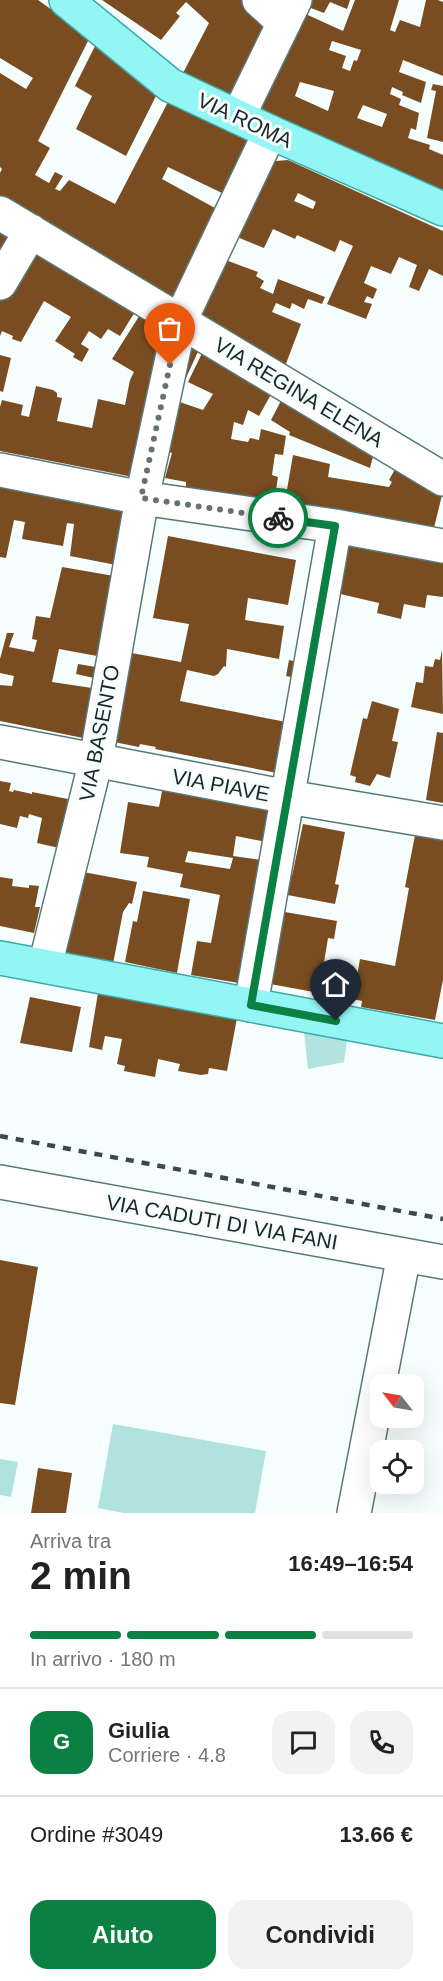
<!DOCTYPE html>
<html lang="it">
<meta charset="utf-8">
<style>
body{margin:0;font-family:Arial,sans-serif;background:#f2f2f2;color:#222;height:100vh;display:flex;flex-direction:column;font-size:22px;white-space:nowrap}
*{box-sizing:border-box;margin:0}
p{font-size:20px;color:#767676}
.icon{flex:none;width:33px;height:33px;fill:none;stroke:currentColor;stroke-width:2;stroke-linecap:round;stroke-linejoin:round}
.map{position:relative;height:1513px;overflow:hidden}
.panel{display:flex;flex-direction:column;background:#fff;flex:1}
.panel>*{flex:none}
.needle{width:39px;rotate:301deg}
.buttons{position:absolute;left:370px;top:1374px;display:grid;gap:12px}
.buttons a{display:grid;place-items:center;width:54px;height:54px;border-radius:12px;background:#fff;box-shadow:0 6px 24px #0002;font-size:30px}
.pin{position:absolute;display:grid;place-items:center;width:51px;height:51px;color:#fff;margin:-62px -26px;border-radius:50% 50% 50% 0;rotate:-45deg;box-shadow:0 0 6px #0007}
.pin .icon{rotate:45deg}
.courier{position:absolute;display:grid;place-items:center;width:60px;height:60px;margin:-30px;border:4px solid #0b8043;border-radius:50%;background:#fff;color:#222;box-shadow:0 2px 8px #0007}
.overview em{font-style:normal;font-weight:600}
.overview div{display:flex;flex-direction:column-reverse}
.overview{display:flex;align-items:center;justify-content:space-between;height:102px;padding:0 30px}
h1{font-size:39px;font-weight:600;line-height:45px}
.bar{display:grid;grid-template-columns:repeat(4,1fr);gap:9px 6px;align-content:center;height:72px;padding:0 30px}
.bar i{height:8px;border-radius:4px;background:#e0e0e0}
.bar .selected{background:#0b8043}
.bar p{grid-column:span 4}
.line{display:flex;align-items:center;gap:15px;padding:0 30px;border-top:2px solid #e0e0e0}
.line div{flex:1}
.round{display:grid;place-items:center;flex:none;width:63px;height:63px;border-radius:18px;background:#f2f2f2}
.cta{display:flex;gap:12px;margin-top:auto;padding:12px 30px}
.cta a{flex:1;height:69px;border-radius:18px;background:#0b8043;color:#fff;font-size:24px;font-weight:600;line-height:69px;text-align:center}
.cta a+a{background:#f2f2f2;color:#222}
.map>svg:first-child{display:block}
.green{fill:#b0e2e0}
.building{fill:#794d21;fill-rule:evenodd}
.lines{fill:none;stroke-linecap:round;stroke-linejoin:round}
.minor-casing{stroke:#577a79;stroke-width:36}
.major-casing{stroke:#3aa9a7;stroke-width:36}
.minor{stroke:#fff;stroke-width:33}
.major{stroke:#93f5f4;stroke-width:33}
.rail{stroke:#3c4949;stroke-width:4.5;stroke-dasharray:8 8;stroke-linecap:butt}
.done{stroke:#667272;stroke-width:6;stroke-dasharray:0 10.8}
.route{stroke:#0b8043;stroke-width:8}
.labels{text-anchor:middle;dominant-baseline:central;stroke-width:6;stroke-linejoin:round;paint-order:stroke}
.street-label{font-size:21px;fill:#192727;stroke:#f6fdfd}
</style>
<div class="map">
<svg width="443" height="1513" viewBox="0 0 443 1513">
<rect width="100%" height="100%" fill="#f6fdfd"/>
<path class="green" d="M304 1032 347 1040 344 1062 308 1069Z
M113 1424 266 1451 255 1513H124L98 1508Z
M0 1459 18 1462 11 1497 0 1495Z"/>
<path class="building" d="M0 0H38L90 37 38 141 50 148 35 175 49 183 55 172 63 176 55 189 60 191 69 180 115 204 209 23 186 2 176 13 180 16 161 40 102 0H246L271 27 231 94 262 109 286 34 299 11 343 31 355 0H399L390 30 395 32 400 20 420 27 426 0H438L443 2V76L403 60 399 72 426 82 421 103 402 95 403 92 392 87 390 94 401 99 399 105 419 113 416 130 411 128 408 138 430 145 429 149 443 155V194L252 134 222 193 168 167 162 179 215 208 172 303 0 200V173L2 169 0 167V73L26 89 33 78 0 58ZM332 41 361 50 357 61 354 60 350 71 342 68 346 56 329 50ZM300 82 334 91 328 111 295 96ZM363 105 387 114 382 127 357 118Z
M305 0H350L347 9 330 2 324 13 303 5Z
M96 44 160 88 126 156 76 129 92 96 75 86Z
M433 84 443 86V142L427 138 436 91 431 90Z
M271 160 276 161 288 160 443 231V276L429 269 419 291 409 287 417 265 399 257 391 274 371 266 364 283 377 289 373 299 367 296 364 302 372 304 366 319 327 304 353 246 340 240 335 252 297 235 295 239 273 229 264 248 232 235ZM298 193 316 202 313 209 294 201Z
M0 225 20 237 0 269Z
M31 244 138 307 120 336 108 329 101 339 89 331 81 344 89 349 82 362 73 357 75 354 55 341 71 317 44 301 21 342 12 339 13 336 2 331 0 336V294Z
M220 258 258 272 256 276 264 281 260 288 273 294 278 279 325 297 322 304 308 299 304 309 292 303 290 309 276 303 272 312 301 324 284 369 196 315Z
M143 310 170 324 133 477 0 451V407L2 400 23 405 21 415 29 417 36 386 53 390 57 393V397L62 398 57 421 92 428 98 399 125 405 130 380 134 372 112 359Z
M187 337 201 345 186 378 180 375Z
M205 347 274 389 259 416 248 410 243 425 234 422 231 439 248 442 250 438 259 440 261 429 286 436 283 455 275 454 272 475 278 477 274 503 186 487V482L165 478 172 453 164 451 174 400 203 410 213 394 188 382Z
M0 355 11 358 3 392 0 391Z
M284 395 375 449 370 468 289 435 290 432 271 420Z
M293 455 330 464 328 477 389 487 392 482 389 480 399 462 443 491 433 532 284 507Z
M0 477 125 501 116 565 70 556 74 524 67 523 63 546 22 539 25 522 14 520 6 558 0 557Z
M168 536 296 560 288 605 248 598 245 620 284 626 279 659 227 649 226 667 224 666 218 674 214 676 187 670 180 701 286 722 277 773 155 749 156 747 140 744 139 747 109 741 126 652 181 662 189 624 153 618Z
M343 537 443 560V597L427 595 425 608 404 604 401 619 377 613 379 603 336 593Z
M62 567 114 576 97 656 59 649 52 682 92 688 83 738 0 721V685L12 686 14 676 0 673V659L7 633H14L9 647 34 652 37 640 32 639 36 616 50 618Z
M442 650 443 714 411 707 416 682 423 683 425 666 433 667 435 659 440 660Z
M289 660 297 662 295 678 286 676Z
M78 664 96 667 94 678 76 674Z
M372 701 399 709 392 741 398 742 390 778 377 774 370 786 355 782 356 777 350 775 363 718 367 719Z
M437 732 443 733V803L426 800Z
M0 781 11 783 9 791 13 792 14 790 32 794V792L68 799 59 848 37 843 42 818 29 814 28 818 20 816 17 828 0 824Z
M163 786 272 807 266 842 236 836 233 856 262 860 239 983 191 975 197 941 211 943 220 895 180 887 183 874 147 867 149 857 120 853 128 802 159 807ZM188 851 233 858 230 869 185 862Z
M303 824 345 832 335 884 339 885 335 904 277 893 281 874 292 876Z
M415 835 443 840V980L435 1020 361 1007 362 1001 353 999 360 959 395 966 409 888 405 887Z
M83 872 137 882 132 904 129 903 123 912 113 964 64 954 72 911 76 912 77 904H73Z
M0 877 13 879 12 886 29 888V885L39 886 35 907H40L34 933 0 926Z
M143 891 190 899 177 973 125 962 133 921 137 922Z
M279 911 337 921 334 939 328 938 319 993 265 983Z
M98 993 237 1018 227 1071 209 1068 208 1074 201 1075 178 1071 180 1064 158 1059 155 1077 124 1071 125 1066 117 1064 122 1039 105 1036 102 1050 89 1047Z
M30 997 81 1007 72 1052 20 1043Z
M0 1260 38 1267 15 1405 0 1403Z
M38 1468 72 1473 66 1513H31Z"/>
<g class="lines">
<defs>
<path id="minor" d="M259 0 284 23
M238 117 295 0
M0 213 443 479
M0 283 31 231
M0 470 142 498 335 526 443 546
M0 742 288 797 443 823
M45 966 96 760 142 498 180 321 270 132
M251 1005 335 526
M0 1182 443 1262
M354 1513 404 1255"/>
<path id="major" d="M66 0 170 85 270 132 443 209
M0 958 443 1041"/>
</defs>
<use href="#minor" class="minor-casing"/>
<use href="#major" class="major-casing"/>
<use href="#minor" class="minor"/>
<use href="#major" class="major"/>
<path class="rail" d="M0 1136 443 1219"/>
</g>
<g class="lines">
<path class="done" d="M170 365 141 498 278 518"/>
<path class="route" d="M278 518 335 526 251 1005 336 1021"/>
</g>
<g class="labels">
<g class="street-label">
<text transform="translate(245 120) rotate(25)">VIA ROMA</text>
<text transform="translate(299 392) rotate(31)">VIA REGINA ELENA</text>
<text transform="translate(99 733) rotate(-79)">VIA BASENTO</text>
<text transform="translate(221 785) rotate(11)">VIA PIAVE</text>
<text transform="translate(222 1222) rotate(10)">VIA CADUTI DI VIA FANI</text>
</g>
</g>
</svg>
<div class="buttons">
<a><svg class="needle" viewBox="-14 -14 28 28"><path d="M0-13l5 13h-10z" fill="#e53935"/><path d="M0 13l5-13h-10z" fill="#767676"/></svg></a>
<a><svg class="icon" aria-label="locate" viewBox="0 0 24 24"><circle cx="12" cy="12" r="6"/><path d="M12 2v4M12 18v4M2 12h4M18 12h4"/></svg></a>
</div>
<div class="pin" style="left:170px;top:365px;background:#ea580c"><svg class="icon" aria-label="bag" viewBox="0 0 24 24"><path d="M5 8h14l-1 12H6zM9 8a3 3 0 0 1 6 0"/></svg></div>
<div class="pin" style="left:336px;top:1021px;background:#1f2937"><svg class="icon" aria-label="home" viewBox="0 0 24 24"><path d="M3 11l9-7 9 7M6 9v11h12V9"/></svg></div>
<div class="courier" style="left:278px;top:518px"><svg class="icon" aria-label="bike" viewBox="0 0 24 24"><circle cx="6" cy="16" r="4"/><circle cx="18" cy="16" r="4"/><path d="M6 16l4-8h5l3 8M10 8l3 8H6M13 5h3"/></svg></div>
</div>
<section class="panel">
<div class="overview"><div><h1>2 min</h1><p>Arriva tra</p></div><em>16:49–16:54</em></div>
<div class="bar"><i class="selected"></i><i class="selected"></i><i class="selected"></i><i></i><p>In arrivo · 180 m</p></div>
<div class="line" style="height:108px"><b class="round" style="background:#0b8043;color:#fff">G</b><div><b>Giulia</b><p>Corriere · 4.8</p></div><a class="round"><svg class="icon" aria-label="chat" viewBox="0 0 24 24"><path d="M4 5h16v11H9l-5 4z"/></svg></a><a class="round"><svg class="icon" aria-label="phone" viewBox="0 0 24 24"><path d="M5 4h4l2 5-3 2q2 4 5 5l2-3 5 2v4C11 20 4 13 5 4z"/></svg></a></div>
<div class="line" style="height:78px"><div>Ordine #3049</div><b>13.66 €</b></div>
<div class="cta"><a>Aiuto</a><a>Condividi</a></div>
</section>
